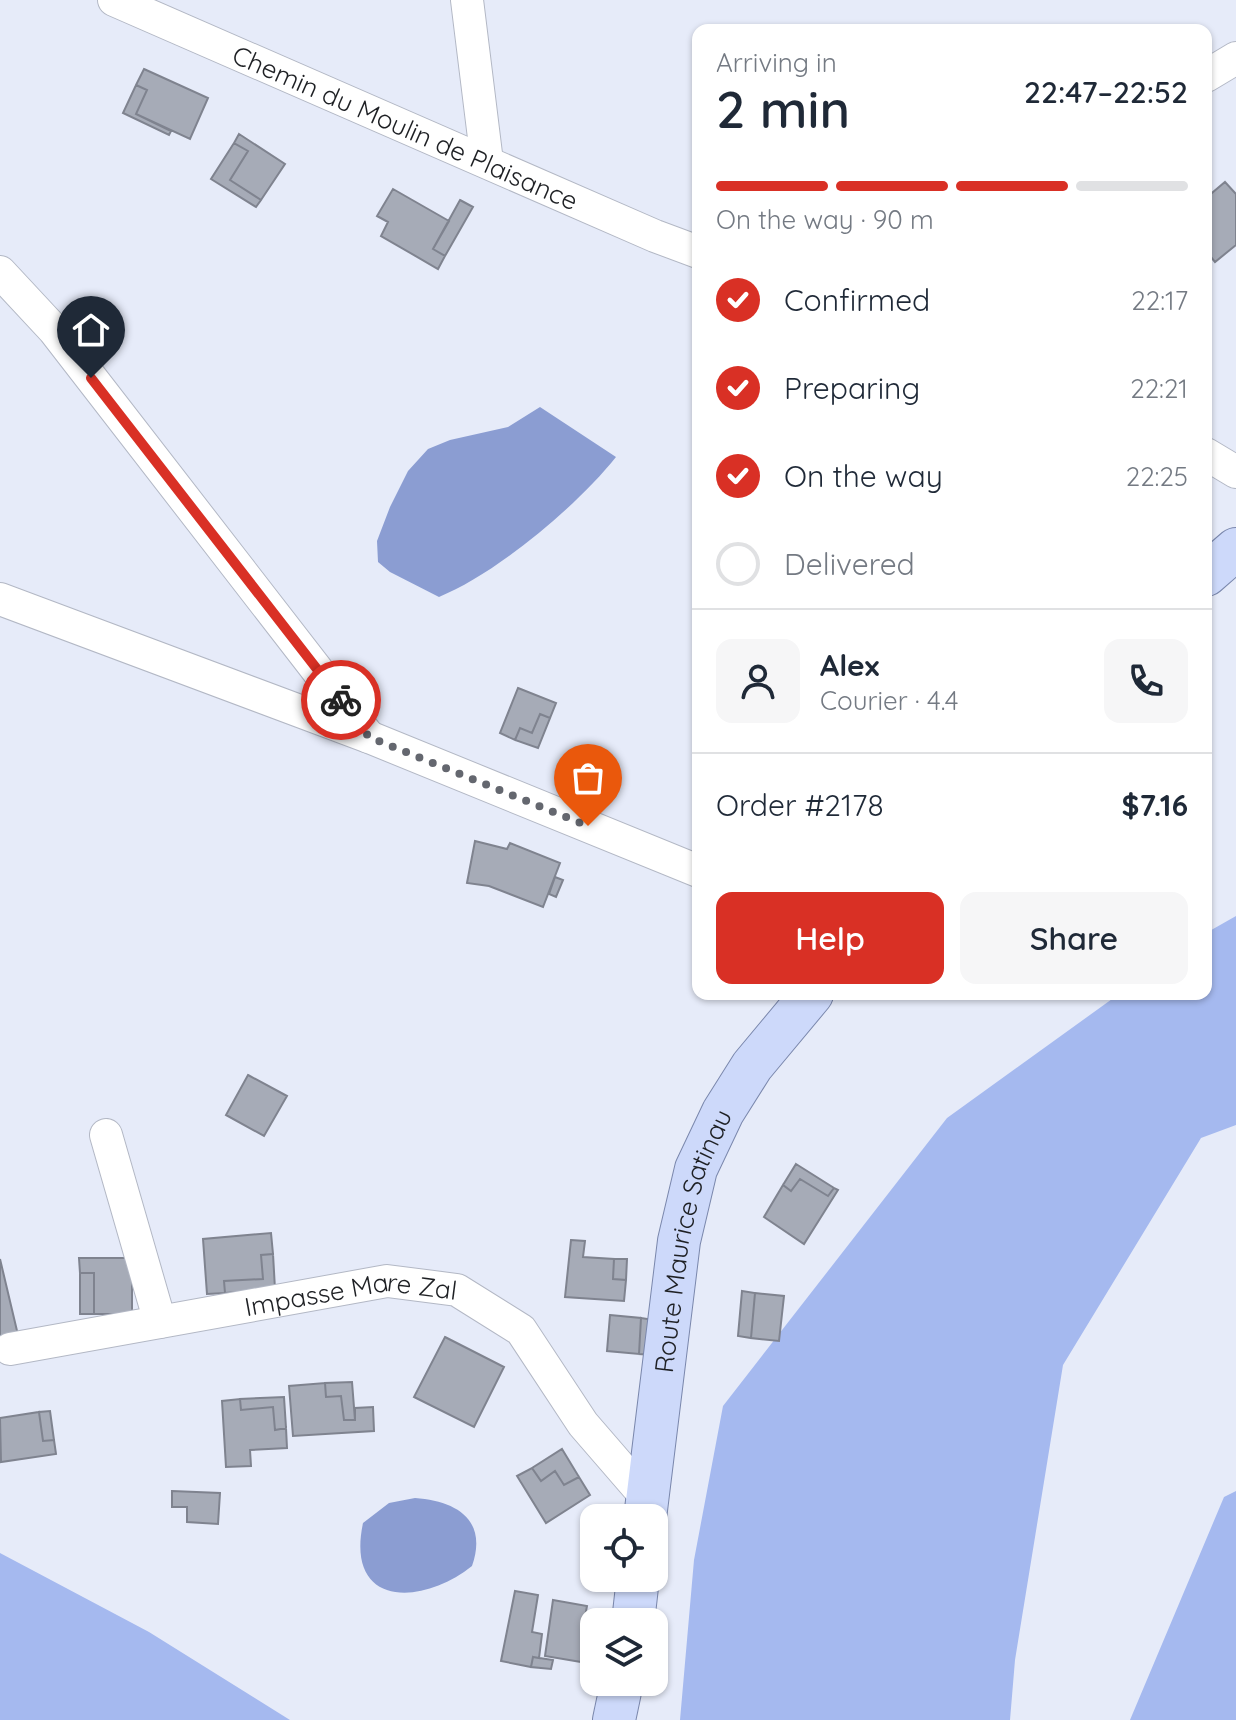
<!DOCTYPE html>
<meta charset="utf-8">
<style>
body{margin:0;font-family:Quicksand,sans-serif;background:#f6f6f7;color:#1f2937;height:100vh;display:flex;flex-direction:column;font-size:30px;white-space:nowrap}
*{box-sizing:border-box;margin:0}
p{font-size:26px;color:#747a83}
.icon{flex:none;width:44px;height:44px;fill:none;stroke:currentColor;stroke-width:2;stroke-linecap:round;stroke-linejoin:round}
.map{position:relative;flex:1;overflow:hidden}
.details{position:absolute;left:692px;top:24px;width:520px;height:976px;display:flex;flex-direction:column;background:#fff;border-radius:16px;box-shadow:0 2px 6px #0004}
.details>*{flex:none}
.buttons{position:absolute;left:580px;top:1504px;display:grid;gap:16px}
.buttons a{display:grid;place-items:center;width:88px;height:88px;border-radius:16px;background:#fff;box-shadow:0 2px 6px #0004;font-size:40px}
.pin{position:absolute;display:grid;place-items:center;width:68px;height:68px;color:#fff;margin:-82px -34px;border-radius:50% 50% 50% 0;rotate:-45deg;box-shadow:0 0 8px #0007}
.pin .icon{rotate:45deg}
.courier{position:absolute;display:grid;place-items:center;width:80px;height:80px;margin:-40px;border:6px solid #d93025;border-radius:50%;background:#fff;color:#222;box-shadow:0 2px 10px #0007}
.summary em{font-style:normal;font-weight:600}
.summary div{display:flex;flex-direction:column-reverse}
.summary{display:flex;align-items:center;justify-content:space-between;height:136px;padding:0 24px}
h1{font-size:52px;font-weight:600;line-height:60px}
.bar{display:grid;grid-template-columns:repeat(4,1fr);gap:12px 8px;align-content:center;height:96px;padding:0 24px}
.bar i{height:10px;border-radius:6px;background:#e0e1e3}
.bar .current{background:#d93025}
.bar p{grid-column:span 4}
.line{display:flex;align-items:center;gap:20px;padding:0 24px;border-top:2px solid #e0e1e3}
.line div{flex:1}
.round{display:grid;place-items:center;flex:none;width:84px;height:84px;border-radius:16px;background:#f6f6f7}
ol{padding:0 24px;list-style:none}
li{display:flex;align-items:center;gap:24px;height:88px}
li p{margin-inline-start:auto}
li .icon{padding:8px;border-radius:50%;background:#d93025;color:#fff;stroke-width:4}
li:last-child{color:#747a83}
li i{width:44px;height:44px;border:4px solid #e0e1e3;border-radius:50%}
.button{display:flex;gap:16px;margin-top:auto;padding:16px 24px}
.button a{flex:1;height:92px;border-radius:16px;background:#d93025;color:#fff;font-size:32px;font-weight:600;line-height:92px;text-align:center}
.button a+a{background:#f6f6f7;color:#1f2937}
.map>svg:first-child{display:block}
.forest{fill:#a5b9ef}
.water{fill:#8b9dd2}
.building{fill:#a6abb7;stroke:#7f838f;stroke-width:2}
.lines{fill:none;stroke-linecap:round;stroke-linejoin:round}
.minor-casing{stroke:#b3b8c5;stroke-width:34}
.major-casing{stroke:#7a87ac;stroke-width:44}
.minor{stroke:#fff;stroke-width:32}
.major{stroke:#cdd9fa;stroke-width:42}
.done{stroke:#64676f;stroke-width:8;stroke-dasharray:0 14.4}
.route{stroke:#d93025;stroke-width:10}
.labels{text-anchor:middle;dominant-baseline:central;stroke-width:7;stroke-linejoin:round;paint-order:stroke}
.street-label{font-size:26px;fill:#1e2024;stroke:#f6f8fe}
</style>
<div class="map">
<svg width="1236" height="1720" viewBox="0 0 1236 1720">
<rect width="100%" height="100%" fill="#e6ebf9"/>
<path class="forest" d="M1236 916V1125L1201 1138 1063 1365 1015 1660 1010 1720H680L694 1560 723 1406 947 1118 1119 994H1206V933Z
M1236 1491V1720H1130L1224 1497Z
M0 1553 149 1632 290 1720H0Z"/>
<path class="water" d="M540 407 616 457C577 506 496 574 439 597L390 572 378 562 377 541 390 507 408 471 428 449 450 440 508 427Z
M415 1498C457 1501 488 1520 472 1566 422 1606 345 1608 363 1523L389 1503Z"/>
<path class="building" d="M144 69 208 98 190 139 136 114 147 90 136 85Z
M136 85 147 90 136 114 171 131 169 135 123 113Z
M239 134 285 164 261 200 230 180 248 151 234 143Z
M234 143 248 151 230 180 261 200 256 207 211 179Z
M1225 182 1236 194V245L1215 262 1206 251V198Z
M393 189 449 221 433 249 445 256 438 269 381 236 388 222 377 216Z
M460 200 473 207 445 256 433 249Z
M518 688 556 703 550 718 540 714 532 733 520 728 515 740 500 733Z
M540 714 550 718 538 748 515 740 520 728 532 733Z
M475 841 507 849 510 843 560 863 543 907 489 886 467 883Z
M555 877 563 880 556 897 549 894Z
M248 1075 287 1096 264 1136 226 1115Z
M796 1164 834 1188 828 1196 800 1179 791 1191 783 1185Z
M800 1179 828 1196 834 1188 838 1190 804 1244 764 1217 783 1185 791 1191Z
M271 1233 273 1254 261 1255 263 1279 224 1281 225 1293 207 1294 203 1239Z
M571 1240 585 1241 583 1257 614 1259 613 1279 626 1280 624 1301 565 1297Z
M273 1254 275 1289 225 1293 224 1281 263 1279 261 1255Z
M79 1258H132V1314H94V1273H80Z
M0 1259 18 1335 0 1339Z
M614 1259H627L626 1280 613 1279Z
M80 1273H94V1314H80Z
M742 1291 755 1293 751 1338 738 1336Z
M755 1293 784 1296 779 1341 751 1338Z
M610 1315 641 1318 639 1354 607 1351Z
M641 1318 654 1320 652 1355 639 1354Z
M445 1337 504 1367 474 1427 414 1397Z
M352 1382 355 1420H344L341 1396 326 1397 325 1383Z
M325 1383 326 1397 341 1396 344 1420H355V1408L373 1407 374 1431 293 1436 289 1386Z
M284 1397 286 1428 275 1430 273 1407 241 1410 240 1399Z
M240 1399 241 1410 273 1407 275 1430 286 1428 287 1448 250 1450 251 1466 226 1467 222 1401Z
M50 1411 54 1440 43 1441 39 1412Z
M39 1412 43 1441 54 1440 56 1454 1 1462 0 1418Z
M562 1449 579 1477 564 1485 555 1471 541 1481 532 1468Z
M532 1468 541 1481 555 1471 564 1485 579 1477 590 1495 546 1523 517 1476Z
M172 1491 220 1493 218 1524 187 1522V1507H172Z
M515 1591 538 1595 532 1632 542 1634 539 1658 533 1657 531 1667 501 1661Z
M553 1600 587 1606 583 1627 594 1629 593 1664 545 1656Z
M586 1612 612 1617 611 1622H594V1629L583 1627Z
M533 1657 553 1660 551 1669 531 1667Z"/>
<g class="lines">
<defs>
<g id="minor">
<path id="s1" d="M114 0 655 236 698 252"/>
<path d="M467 0 487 162"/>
<path d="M1206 76 1236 58"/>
<path d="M0 272 54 330 369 737"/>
<path d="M1206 454 1236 472"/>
<path d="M0 599 369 737 698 871"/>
<path d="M106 1135 160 1322"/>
<path id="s2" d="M10 1349 387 1281 457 1290 521 1330 583 1424 647 1498"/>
</g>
<g id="major">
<path d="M1206 575 1236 549"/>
<path id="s3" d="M645 1518 679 1241 696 1169 723 1112 752 1066 812 994"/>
<path d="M633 1622 638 1578"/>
<path d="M614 1720 622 1682"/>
</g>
</defs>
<use href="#minor" class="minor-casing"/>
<use href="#major" class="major-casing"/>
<use href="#minor" class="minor"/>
<use href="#major" class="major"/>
</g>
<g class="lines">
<path class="done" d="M341 700 369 737 588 826"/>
<path class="route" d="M91 378 341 700"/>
</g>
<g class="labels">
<g class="street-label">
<text stroke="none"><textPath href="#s1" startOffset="318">Chemin du Moulin de Plaisance</textPath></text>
<text stroke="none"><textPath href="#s3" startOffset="282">Route Maurice Satinau</textPath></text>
<text stroke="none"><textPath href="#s2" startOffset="346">Impasse Mare Zal</textPath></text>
</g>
</g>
</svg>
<div class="buttons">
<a><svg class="icon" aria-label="locate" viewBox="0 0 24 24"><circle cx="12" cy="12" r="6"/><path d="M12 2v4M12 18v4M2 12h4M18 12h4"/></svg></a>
<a><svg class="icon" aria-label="layers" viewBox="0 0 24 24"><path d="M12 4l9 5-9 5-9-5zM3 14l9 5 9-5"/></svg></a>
</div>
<div class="pin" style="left:588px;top:826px;background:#ea580c"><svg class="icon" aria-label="bag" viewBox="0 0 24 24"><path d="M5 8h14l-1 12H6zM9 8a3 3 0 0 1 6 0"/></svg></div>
<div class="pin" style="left:91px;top:378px;background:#1f2937"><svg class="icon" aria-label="home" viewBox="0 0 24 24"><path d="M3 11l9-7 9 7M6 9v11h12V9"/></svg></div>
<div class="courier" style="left:341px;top:700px"><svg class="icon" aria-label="bike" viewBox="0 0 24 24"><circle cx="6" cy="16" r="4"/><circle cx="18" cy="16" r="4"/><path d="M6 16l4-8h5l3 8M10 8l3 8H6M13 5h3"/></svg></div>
<section class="details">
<div class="summary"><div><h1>2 min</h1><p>Arriving in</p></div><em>22:47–22:52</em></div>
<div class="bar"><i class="current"></i><i class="current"></i><i class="current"></i><i></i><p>On the way · 90 m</p></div>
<ol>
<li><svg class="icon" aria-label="check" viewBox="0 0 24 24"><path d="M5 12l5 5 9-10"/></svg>Confirmed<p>22:17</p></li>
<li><svg class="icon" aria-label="check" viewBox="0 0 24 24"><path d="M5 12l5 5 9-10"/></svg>Preparing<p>22:21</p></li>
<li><svg class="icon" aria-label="check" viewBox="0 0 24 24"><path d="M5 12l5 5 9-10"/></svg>On the way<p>22:25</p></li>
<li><i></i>Delivered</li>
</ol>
<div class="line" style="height:144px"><a class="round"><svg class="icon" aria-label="person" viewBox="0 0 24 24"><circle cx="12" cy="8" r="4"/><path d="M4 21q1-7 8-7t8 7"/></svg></a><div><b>Alex</b><p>Courier · 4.4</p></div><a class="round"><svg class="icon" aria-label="phone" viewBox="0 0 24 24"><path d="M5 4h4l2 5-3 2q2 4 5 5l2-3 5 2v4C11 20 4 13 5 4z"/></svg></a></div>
<div class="line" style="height:104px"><div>Order #2178</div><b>$7.16</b></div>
<div class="button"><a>Help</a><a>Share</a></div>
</section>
</div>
